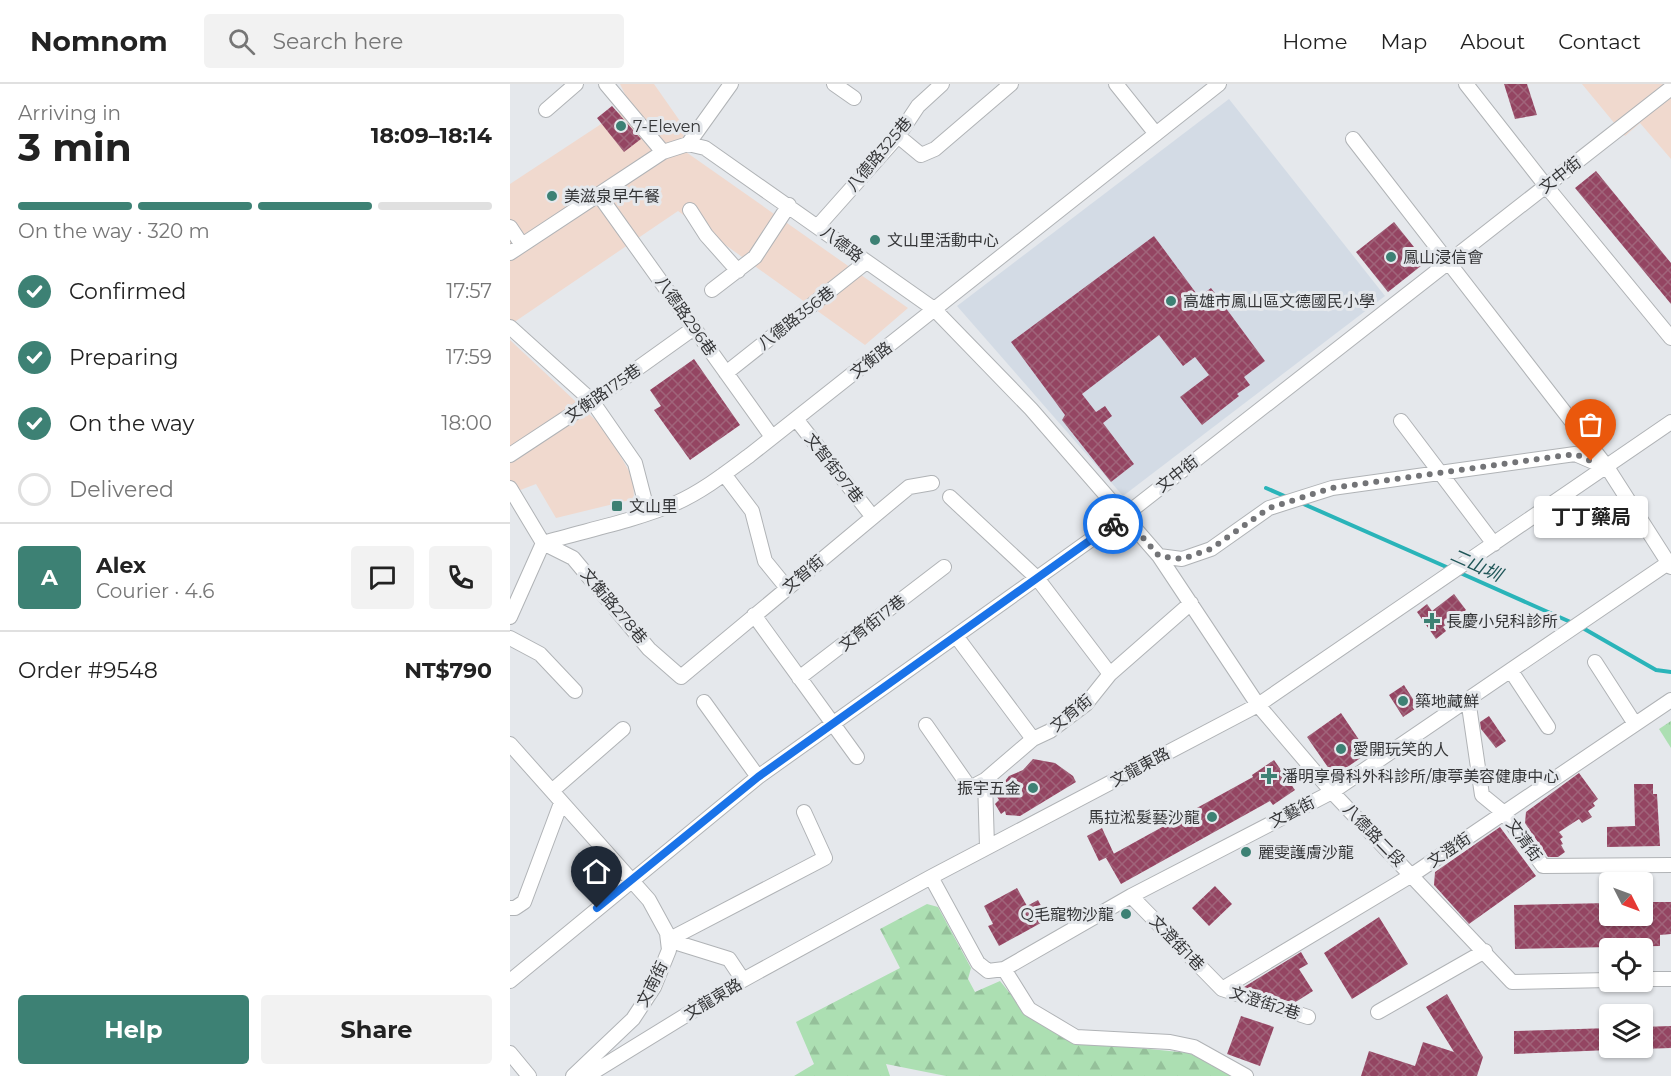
<!DOCTYPE html>
<meta charset="utf-8">
<style>
body{margin:0;font-family:Montserrat,"Noto Sans TC",sans-serif;background:#f2f2f2;color:#222;height:100vh;display:flex;flex-direction:column;font-size:22px;white-space:nowrap}
*{box-sizing:border-box;margin:0}
p{font-size:20px;color:#767676}
.icon{flex:none;width:33px;height:33px;fill:none;stroke:currentColor;stroke-width:2;stroke-linecap:round;stroke-linejoin:round}
.map{position:relative;flex:1;overflow:hidden}
.side{display:flex;flex-direction:column;background:#fff;width:510px}
.side>*{flex:none}
.needle{width:39px;rotate:132deg}
.fabs{position:absolute;left:1089px;top:788px;display:grid;gap:12px}
.fabs a{display:grid;place-items:center;width:54px;height:54px;border-radius:6px;background:#fff;box-shadow:0 2px 4px #0004;font-size:30px}
.pin{position:absolute;display:grid;place-items:center;width:51px;height:51px;color:#fff;margin:-62px -26px;border-radius:50% 50% 50% 0;rotate:-45deg;box-shadow:0 0 6px #0007}
.pin .icon{rotate:45deg}
.courier{position:absolute;display:grid;place-items:center;width:60px;height:60px;margin:-30px;border:4px solid #1a73e8;border-radius:50%;background:#fff;color:#222;box-shadow:0 2px 8px #0007}
.bubble{position:absolute;height:42px;border-radius:6px;background:#fff;box-shadow:0 2px 4px #0004;font-size:20px;font-weight:700;line-height:42px;text-align:center}
.head em{font-style:normal;font-weight:700}
.head div{display:flex;flex-direction:column-reverse}
.head{display:flex;align-items:center;justify-content:space-between;height:102px;padding:0 18px}
h1{font-size:39px;font-weight:700;line-height:45px}
.bar{display:grid;grid-template-columns:repeat(4,1fr);gap:9px 6px;align-content:center;height:72px;padding:0 18px}
.bar i{height:8px;border-radius:4px;background:#e0e0e0}
.bar .on{background:#3d8174}
.bar p{grid-column:span 4}
.line{display:flex;align-items:center;gap:15px;padding:0 18px;border-top:2px solid #e0e0e0}
.line div{flex:1}
.round{display:grid;place-items:center;flex:none;width:63px;height:63px;border-radius:6px;background:#f2f2f2}
ol{padding:0 18px;list-style:none}
li{display:flex;align-items:center;gap:18px;height:66px}
li p{margin-inline-start:auto}
li .icon{padding:6px;border-radius:50%;background:#3d8174;color:#fff;stroke-width:4}
li:last-child{color:#767676}
li i{width:33px;height:33px;border:3px solid #e0e0e0;border-radius:50%}
.cta{display:flex;gap:12px;margin-top:auto;padding:12px 18px}
.cta a{flex:1;height:69px;border-radius:6px;background:#3d8174;color:#fff;font-size:24px;font-weight:700;line-height:69px;text-align:center}
.cta a+a{background:#f2f2f2;color:#222}
header{display:flex;align-items:center;gap:36px;box-sizing:border-box;height:84px;padding:0 30px;background:#fff;border-bottom:2px solid #e0e0e0}
header strong{font-size:28px}
nav{display:flex;gap:33px;margin-inline-start:auto;font-size:21px}
.search{width:420px;height:54px;background:#f2f2f2;display:flex;align-items:center;gap:15px;box-sizing:border-box;padding:0 21px;border-radius:6px;color:#767676;font-size:22px}
main{display:flex;flex:1;min-height:0}
.map>svg:first-child{display:block}
.commercial{fill:#f0d9ce}
.built{fill:#d3dbe5}
.forest{fill:url(#forest-firs)}
.park{fill:url(#park-tufts)}
.lines{fill:none;stroke-linecap:round;stroke-linejoin:round}
.stream{stroke:#2ab4b9;stroke-width:4}
.building{fill:url(#building-cross-hatch)}
.minor-casing{stroke:#b0b3b6;stroke-width:16}
.minor{stroke:#fff;stroke-width:14}
.done{stroke:#737477;stroke-width:6;stroke-dasharray:0 10.8}
.route{stroke:#1a73e8;stroke-width:8}
.poi-dot{fill:#3d8174;stroke:#e5e8ec;stroke-width:2}
.labels{text-anchor:middle;dominant-baseline:central;stroke-width:6;stroke-linejoin:round;paint-order:stroke}
.poi-label{font-size:16px;fill:#353638;stroke:#e5e8ec;text-anchor:start}
.street-label{font-size:16px;fill:#353638;stroke:#e5e8ec}
.water-label{font-size:18px;font-style:italic;fill:#205658;stroke:#e5e8ec}
</style>
<header>
<strong>Nomnom</strong>
<div class="search"><svg class="icon" aria-label="search" viewBox="0 0 24 24"><circle cx="10" cy="10" r="6"/><path d="M15 15l6 6"/></svg>Search here</div>
<nav><a>Home</a><a>Map</a><a>About</a><a>Contact</a></nav>
</header>
<main>
<section class="side">
<div class="head"><div><h1>3 min</h1><p>Arriving in</p></div><em>18:09–18:14</em></div>
<div class="bar"><i class="on"></i><i class="on"></i><i class="on"></i><i></i><p>On the way · 320 m</p></div>
<ol>
<li><svg class="icon" aria-label="check" viewBox="0 0 24 24"><path d="M5 12l5 5 9-10"/></svg>Confirmed<p>17:57</p></li>
<li><svg class="icon" aria-label="check" viewBox="0 0 24 24"><path d="M5 12l5 5 9-10"/></svg>Preparing<p>17:59</p></li>
<li><svg class="icon" aria-label="check" viewBox="0 0 24 24"><path d="M5 12l5 5 9-10"/></svg>On the way<p>18:00</p></li>
<li><i></i>Delivered</li>
</ol>
<div class="line" style="height:108px"><b class="round" style="background:#3d8174;color:#fff">A</b><div><b>Alex</b><p>Courier · 4.6</p></div><a class="round"><svg class="icon" aria-label="chat" viewBox="0 0 24 24"><path d="M4 5h16v11H9l-5 4z"/></svg></a><a class="round"><svg class="icon" aria-label="phone" viewBox="0 0 24 24"><path d="M5 4h4l2 5-3 2q2 4 5 5l2-3 5 2v4C11 20 4 13 5 4z"/></svg></a></div>
<div class="line" style="height:78px"><div>Order #9548</div><b>NT$790</b></div>
<div class="cta"><a>Help</a><a>Share</a></div>
</section>
<div class="map">
<svg width="1161" height="992" viewBox="0 0 1161 992">
<defs>
<pattern id="forest-firs" width="22" height="20" patternUnits="userSpaceOnUse" patternTransform="scale(1.5)"><rect width="22" height="20" fill="#acdfb2"/><path d="M5 1l3.5 6h-7zM16 11l3.5 6h-7z" fill="#95c09a"/></pattern>
<pattern id="park-tufts" width="24" height="20" patternUnits="userSpaceOnUse" patternTransform="scale(1.5)"><rect width="24" height="20" fill="#acdfb2"/><path d="M3 7l-1-3M5 7V3M7 7l1-3M15 17l-1-3M17 17v-4M19 17l1-3" fill="none" stroke="#95c09a"/></pattern>
<pattern id="building-cross-hatch" width="8" height="8" patternUnits="userSpaceOnUse" patternTransform="scale(1.5)"><rect width="8" height="8" fill="#944562"/><path d="M0 0l8 8M0 8l8-8" fill="none" stroke="#a0647a"/></pattern>
</defs>
<rect width="100%" height="100%" fill="#e5e8ec"/>
<path class="commercial" d="M110 0H144L172 40 176 68 398 224 355 261 168 127 0 241V100L120 21Z
M1072 0H1161V75L1130 39 1115 52Z
M0 256 95 345 123 394 124 415 46 434 26 400 0 410Z"/>
<path class="built" d="M719 15 875 212 613 412 447 222Z"/>
<path class="forest" d="M417 820 428 823 461 884 458 895 465 908 490 897 515 928 561 957 679 969 724 992H436L376 980 380 992H284L304 980 286 938 390 884 370 845Z"/>
<path class="park" d="M1161 637V664L1149 645Z"/>
<g class="lines">
<path class="stream" d="M756 404 779 414
M789 418 941 485
M948 488 1065 540
M1071 543 1146 586 1161 588"/>
</g>
<path class="building" d="M994 0H1017L1027 31 1005 35Z
M102 22 131 55 114 68 87 34Z
M1086 87 1161 179V220L1065 104Z
M884 138 916 178 878 208 846 168Z
M644 152 689 213 701 204 755 277 734 293 740 301 727 310 729 312 692 341 670 313 699 291 685 273 673 282 649 251 572 310 586 328 595 322 602 332 593 339 624 380 601 398 552 336 555 331 501 258Z
M184 275 230 341 180 376 144 326 151 322 140 306Z
M944 510 956 526 933 543 936 547 926 555 907 528 917 520 922 527Z
M894 601 908 623 893 633 879 611Z
M831 629 858 669 824 692 797 653Z
M979 632 996 657 986 664 971 645 970 638Z
M523 675 545 679 563 692 566 698 510 732 496 731 495 727 491 730 485 720 489 716 485 710 499 692 513 686Z
M764 676 785 706 763 721 760 717 611 800 596 774 743 693 742 691Z
M1069 689 1088 715 1083 719 1085 722 1078 727 1082 733 1072 739 1069 735 1049 748 1053 753 1050 755 1053 760 1051 761 1055 768 1048 773H1038L1015 739 1016 728Z
M1124 700H1143V710H1147L1150 762 1097 763V743L1125 742Z
M990 743 1026 792 959 840 924 801 925 788Z
M592 744 604 770 589 777 577 752Z
M705 802 722 820 699 842 682 824Z
M507 804 517 822 528 816 538 835 489 862 478 842 483 840 474 822Z
M1132 818H1161V850L1150 851V862L1005 865 1004 821 1100 819V831H1132Z
M869 833 898 880 842 915 814 869Z
M791 868 798 880 789 885 803 907 784 919 734 903Z
M937 910 973 973 967 992H851L859 967 905 982 913 958 944 968 916 923Z
M731 932 764 943 750 982 717 970Z
M1161 942V964L1132 965V943Z
M1100 944V966L1004 970V947Z"/>
<g class="lines">
<defs>
<path id="minor" d="M96 0 153 68
M324 0 344 14
M606 0 646 50
M956 0 1036 102 1161 254
M36 26 66 0
M388 52 411 71 425 65 501 0
M843 55 1097 383 1161 483
M178 60 221 0
M89 111 262 353
M180 126 196 151 228 187
M308 142 388 52 408 22 432 0
M0 143 12 161
M0 169 153 68 178 60 195 64 424 225 521 325 649 472 748 621 822 708 1002 898 1100 896
M202 206 245 173 279 121
M0 243 82 317 125 379 138 429
M216 289 355 179
M286 335 362 432
M891 337 984 460
M0 371 82 317 184 244
M214 390 242 427 255 477 277 504
M0 404 33 459
M440 413 527 494 600 590 576 620 540 647 523 655 475 696 477 763
M33 459C77 446 124 437 166 419 193 407 217 388 240 371L709 0
M33 459 63 474 139 565 171 593 399 403 422 399
M649 472 672 475 701 465 759 424 822 404 1065 370 1095 383
M244 531 347 673
M0 533 33 459
M446 552 523 655
M0 554 30 570 65 607
M1085 578 1125 640
M1001 587 1038 643
M600 590 681 519
M289 594 434 483
M958 615 972 711 994 729 1033 782 1161 781
M194 618 248 693
M416 641 460 704 475 696
M0 660 139 816 157 849 159 866 144 903 123 935 63 992
M43 706 113 645
M421 793 468 879 478 887 494 885 621 812 822 708 1161 477
M621 812 712 905 798 933
M0 824H5L14 818 51 719
M158 856 315 774 294 728
M158 856 219 875 233 896
M494 885 519 925 566 953 660 958 684 963 736 992
M1132 895H1161
M0 897 248 693 614 432 1161 4
M712 905 902 791 1161 616
M868 928 975 867
M0 969 19 992
M77 992 233 896 421 793 748 621 1161 338"/>
</defs>
<use href="#minor" class="minor-casing"/>
<use href="#minor" class="minor"/>
</g>
<g class="lines">
<path class="done" d="M603 440 614 432 649 472 672 475 701 465 759 424 822 404 1065 370 1081 377"/>
<path class="route" d="M87 824 248 693 603 440"/>
</g>
<g class="poi-dot">
<circle cx="111" cy="42" r="6"/>
<circle cx="42" cy="112" r="6"/>
<circle cx="365" cy="156" r="6"/>
<circle cx="881" cy="173" r="6"/>
<circle cx="661" cy="217" r="6"/>
<rect x="101" y="416" width="12" height="12" rx="3"/>
<path d="M919 528h6v6h6v6h-6v6h-6v-6h-6v-6h6z"/>
<circle cx="893" cy="617" r="6"/>
<circle cx="831" cy="665" r="6"/>
<path d="M756 683h6v6h6v6h-6v6h-6v-6h-6v-6h6z"/>
<circle cx="523" cy="704" r="6"/>
<circle cx="702" cy="733" r="6"/>
<circle cx="736" cy="768" r="6"/>
<circle cx="616" cy="830" r="6"/>
</g>
<g class="labels">
<g class="poi-label">
<text x="123" y="42">7-Eleven</text>
<text x="54" y="112">美滋泉早午餐</text>
<text x="377" y="156">文山里活動中心</text>
<text x="893" y="173">鳳山浸信會</text>
<text x="673" y="217">高雄市鳳山區文德國民小學</text>
<text x="119" y="422">文山里</text>
<text x="936" y="537">長慶小兒科診所</text>
<text x="905" y="617">築地藏鮮</text>
<text x="843" y="665">愛開玩笑的人</text>
<text x="772" y="692">潘明享骨科外科診所/康葶美容健康中心</text>
<text x="511" y="704" text-anchor="end">振宇五金</text>
<text x="690" y="733" text-anchor="end">馬拉淞髮藝沙龍</text>
<text x="748" y="768">麗雯護膚沙龍</text>
<text x="604" y="830" text-anchor="end">Q毛寵物沙龍</text>
</g>
<g class="street-label">
<text transform="translate(369 70) rotate(-50)">八德路325巷</text>
<text transform="translate(1050 91) rotate(-38)">文中街</text>
<text transform="translate(332 160) rotate(37)">八德路</text>
<text transform="translate(176 232) rotate(55)">八德路296巷</text>
<text transform="translate(286 234) rotate(-38)">八德路356巷</text>
<text transform="translate(361 276) rotate(-38)">文衡路</text>
<text transform="translate(93 309) rotate(-35)">文衡路175巷</text>
<text transform="translate(324 384) rotate(52)">文智街97巷</text>
<text transform="translate(667 390) rotate(-38)">文中街</text>
<text transform="translate(293 490) rotate(-40)">文智街</text>
<text transform="translate(104 522) rotate(50)">文衡路278巷</text>
<text transform="translate(362 539) rotate(-38)">文育街17巷</text>
<text transform="translate(561 629) rotate(-39)">文育街</text>
<text transform="translate(630 683) rotate(-28)">文龍東路</text>
<text transform="translate(782 728) rotate(-27)">文藝街</text>
<text transform="translate(864 751) rotate(46)">八德路二段</text>
<text transform="translate(1014 756) rotate(54)">文清街</text>
<text transform="translate(939 766) rotate(-34)">文澄街</text>
<text transform="translate(667 859) rotate(46)">文澄街1巷</text>
<text transform="translate(142 900) rotate(-63)">文南街</text>
<text transform="translate(203 915) rotate(-31)">文龍東路</text>
<text transform="translate(755 919) rotate(18)">文澄街2巷</text>
</g>
<g class="water-label">
<text transform="translate(966 481) rotate(24)">二山圳</text>
</g>
</g>
</svg>
<div class="fabs">
<a><svg class="needle" viewBox="-14 -14 28 28"><path d="M0-13l5 13h-10z" fill="#e53935"/><path d="M0 13l5-13h-10z" fill="#767676"/></svg></a>
<a><svg class="icon" aria-label="locate" viewBox="0 0 24 24"><circle cx="12" cy="12" r="6"/><path d="M12 2v4M12 18v4M2 12h4M18 12h4"/></svg></a>
<a><svg class="icon" aria-label="layers" viewBox="0 0 24 24"><path d="M12 4l9 5-9 5-9-5zM3 14l9 5 9-5"/></svg></a>
</div>
<div class="pin" style="left:1081px;top:377px;background:#ea580c"><svg class="icon" aria-label="bag" viewBox="0 0 24 24"><path d="M5 8h14l-1 12H6zM9 8a3 3 0 0 1 6 0"/></svg></div>
<div class="pin" style="left:87px;top:824px;background:#1f2937"><svg class="icon" aria-label="home" viewBox="0 0 24 24"><path d="M3 11l9-7 9 7M6 9v11h12V9"/></svg></div>
<div class="courier" style="left:603px;top:440px"><svg class="icon" aria-label="bike" viewBox="0 0 24 24"><circle cx="6" cy="16" r="4"/><circle cx="18" cy="16" r="4"/><path d="M6 16l4-8h5l3 8M10 8l3 8H6M13 5h3"/></svg></div>
<div class="bubble" style="left:1024px;top:412px;width:114px">丁丁藥局</div>
</div>
</main>
